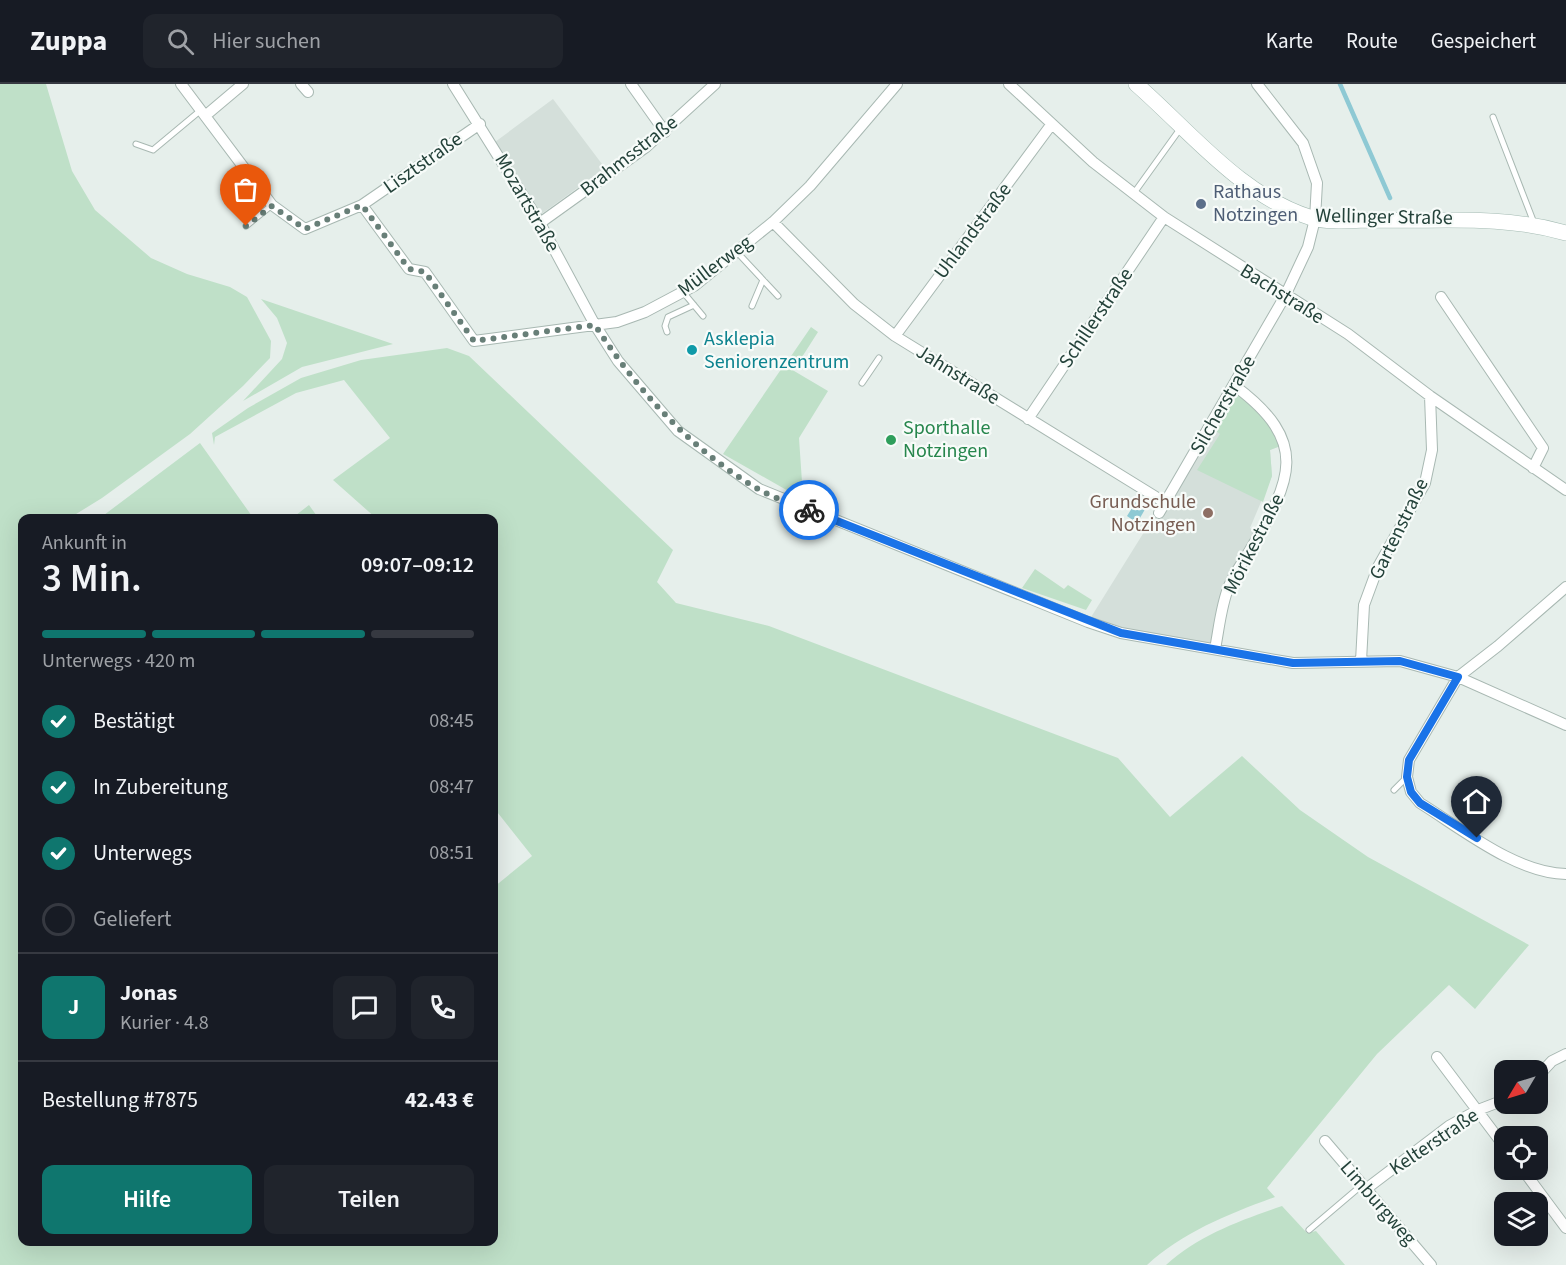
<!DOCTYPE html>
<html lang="de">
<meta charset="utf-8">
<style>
body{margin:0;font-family:"Source Sans 3",sans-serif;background:#20242c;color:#f1f3f6;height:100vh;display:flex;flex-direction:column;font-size:22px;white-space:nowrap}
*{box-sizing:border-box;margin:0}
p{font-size:20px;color:#9ea1a6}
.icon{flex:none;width:33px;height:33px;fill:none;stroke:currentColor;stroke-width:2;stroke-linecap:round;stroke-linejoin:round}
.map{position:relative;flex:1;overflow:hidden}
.details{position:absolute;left:18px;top:430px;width:480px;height:732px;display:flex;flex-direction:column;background:#171b24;border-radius:12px;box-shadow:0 6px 24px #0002}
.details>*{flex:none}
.needle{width:39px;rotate:232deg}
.controls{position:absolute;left:1494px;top:976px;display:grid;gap:12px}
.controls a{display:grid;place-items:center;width:54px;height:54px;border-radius:12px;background:#171b24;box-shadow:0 6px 24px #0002;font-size:30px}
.pin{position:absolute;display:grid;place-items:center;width:51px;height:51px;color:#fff;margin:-62px -26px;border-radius:50% 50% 50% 0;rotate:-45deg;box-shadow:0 0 6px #0007}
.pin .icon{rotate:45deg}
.courier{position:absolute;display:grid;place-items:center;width:60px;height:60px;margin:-30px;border:4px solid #1a73e8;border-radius:50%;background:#fff;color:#222;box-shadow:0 2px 8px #0007}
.headline em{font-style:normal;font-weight:600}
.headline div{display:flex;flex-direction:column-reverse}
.headline{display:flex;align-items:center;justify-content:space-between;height:102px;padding:0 24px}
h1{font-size:39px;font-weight:600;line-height:45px}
.bar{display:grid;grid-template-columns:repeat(4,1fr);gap:9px 6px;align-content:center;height:72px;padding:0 24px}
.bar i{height:8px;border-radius:4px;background:#363941}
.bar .on{background:#0f766e}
.bar p{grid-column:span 4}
.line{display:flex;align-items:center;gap:15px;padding:0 24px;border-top:2px solid #363941}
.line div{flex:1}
.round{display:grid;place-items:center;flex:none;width:63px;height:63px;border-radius:12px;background:#20242c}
ol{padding:0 24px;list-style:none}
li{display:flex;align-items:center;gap:18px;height:66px}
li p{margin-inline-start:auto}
li .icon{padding:6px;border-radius:50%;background:#0f766e;color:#fff;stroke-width:4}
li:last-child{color:#9ea1a6}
li i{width:33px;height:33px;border:3px solid #363941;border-radius:50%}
.primary-button{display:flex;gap:12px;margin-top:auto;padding:12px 24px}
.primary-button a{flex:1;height:69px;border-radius:12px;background:#0f766e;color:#fff;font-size:24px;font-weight:600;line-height:69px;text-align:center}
.primary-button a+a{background:#20242c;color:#f1f3f6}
header{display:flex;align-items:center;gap:36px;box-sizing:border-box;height:84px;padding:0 30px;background:#171b24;border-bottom:2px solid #363941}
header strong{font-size:28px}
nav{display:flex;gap:33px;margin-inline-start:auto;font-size:21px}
.search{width:420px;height:54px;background:#20242c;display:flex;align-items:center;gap:15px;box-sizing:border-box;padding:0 21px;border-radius:12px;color:#9ea1a6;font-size:22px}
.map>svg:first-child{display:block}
.built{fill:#d4dfda}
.green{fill:#bfe0c8}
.water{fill:#8ec9d4}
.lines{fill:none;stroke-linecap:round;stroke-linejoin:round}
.stream{stroke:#8ec9d4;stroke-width:4.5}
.lane-casing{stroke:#a8b8b2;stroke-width:7}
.street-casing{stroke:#a8b8b2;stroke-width:12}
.secondary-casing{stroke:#a4bbb3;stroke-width:16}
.lane{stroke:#fff;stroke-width:5}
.street{stroke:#fff;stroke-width:10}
.secondary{stroke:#fff;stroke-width:15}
.done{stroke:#687f78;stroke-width:6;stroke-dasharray:0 10.8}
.route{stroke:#1a73e8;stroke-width:8}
.service-dot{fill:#5c6f8a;stroke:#f7fbf9;stroke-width:2}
.culture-dot{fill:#0f9aa8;stroke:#f7fbf9;stroke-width:2}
.leisure-dot{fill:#2e9e5b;stroke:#f7fbf9;stroke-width:2}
.education-dot{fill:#8d6e63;stroke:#f7fbf9;stroke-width:2}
.labels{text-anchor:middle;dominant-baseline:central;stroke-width:4.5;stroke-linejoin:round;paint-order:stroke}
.street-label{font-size:20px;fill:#24423a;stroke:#f7fbf9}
.service-label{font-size:20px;fill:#4e5e75;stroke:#f7fbf9;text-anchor:start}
.culture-label{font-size:20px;fill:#0d838f;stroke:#f7fbf9;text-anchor:start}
.leisure-label{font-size:20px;fill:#27864d;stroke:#f7fbf9;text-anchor:start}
.education-label{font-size:20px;fill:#785e54;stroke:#f7fbf9;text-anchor:end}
</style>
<header>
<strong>Zuppa</strong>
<div class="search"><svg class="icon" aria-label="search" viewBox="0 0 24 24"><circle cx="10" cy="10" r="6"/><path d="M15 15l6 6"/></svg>Hier suchen</div>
<nav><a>Karte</a><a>Route</a><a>Gespeichert</a></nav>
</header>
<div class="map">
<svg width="1566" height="1181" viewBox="0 0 1566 1181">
<rect width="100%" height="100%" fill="#e6efeb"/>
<path class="built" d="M553 15 605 84 540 131 495 58Z
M1235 302 1283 361 1270 366 1272 392 1250 444 1260 449 1229 502 1215 565 1088 538Z"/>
<path class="green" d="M0 0H46L72 87 95 126 151 174 187 190 230 203 247 213 271 257 270 274 243 302 190 350 102 414 68 435H22V1158H494V803L532 772 494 724V435H377L333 396 390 354 344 296 296 309 215 353 214 361 212 349 248 324 301 294 361 276 447 264 469 272 673 466 657 498 676 519 769 542 1118 674 1170 733 1242 672 1300 726 1368 773 1529 861 1475 925 1449 901 1377 970 1267 1104 1275 1113C1229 1130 1183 1148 1147 1181H0Z
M261 215 393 260 302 283 243 317 282 275 287 259 277 234Z
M811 243 818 248 795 284 787 278Z
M784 281 828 307 799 354 802 398 790 408 723 370Z
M1235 302 1257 319 1283 361 1270 366 1272 392 1263 418 1197 386 1220 350 1211 343Z
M200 359 254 435H99L108 428Z
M309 421 319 435H291Z
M1035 485 1064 505 1068 501 1092 516 1086 526 1022 504Z
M1282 1122 1307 1149 1316 1147 1345 1181H1166C1199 1151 1241 1136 1282 1122Z"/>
<path class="water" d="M1137 416 1147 422 1137 439 1127 432Z"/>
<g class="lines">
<path class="stream" d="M1340 0 1390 114"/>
<defs>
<path id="lane" d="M1493 33 1534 139
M136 60 153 66 201 26
M1134 109 1180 45
M246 142 272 121
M736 167 778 212
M683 208 703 232
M752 222 763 196
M667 248 665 242 668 233 694 221
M862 299 879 274
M1394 706 1406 694
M1309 1146 1362 1101"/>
<path id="street" d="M181 0 272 121 305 145 362 121 480 40
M301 0 308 8
M453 0 540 139 595 241 618 277 678 347 759 405 1088 538 1121 549 1293 579 1400 577 1458 593 1566 641
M631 0 665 48
M1009 0 1093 78 1164 133 1348 250 1430 312 1566 406
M205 32 243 0
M362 121 409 185 425 188 474 257 617 238 645 228 694 202 773 138 810 102 897 0
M773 138 854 220 895 252 1164 418
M540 139 646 63 715 0
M1441 213 1543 364 1533 384
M895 252 1051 41
M1028 335 1164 133
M1159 429 1285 212 1308 163 1315 135 1317 99 1303 59 1257 0
M1566 503 1498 562 1458 593 1409 676 1407 693 1411 708 1420 719C1462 745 1516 789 1566 790
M1215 565C1219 545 1221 521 1229 502 1234 490 1243 478 1250 466 1292 396 1310 358 1235 302
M1361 577 1364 521 1378 483 1425 399 1432 366 1430 312
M1437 973 1504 1062
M1538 992 1552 977 1566 970
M1325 1057 1431 1181
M1523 1086 1566 1144
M1366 1105 1449 1042 1478 1026 1504 1016"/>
<path id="secondary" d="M1136 0C1191 48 1241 112 1312 134 1330 139 1353 136 1371 136 1440 138 1499 130 1566 149"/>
</defs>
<use href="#lane" class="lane-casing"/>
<use href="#street" class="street-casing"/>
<use href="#secondary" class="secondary-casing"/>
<use href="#lane" class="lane"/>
<use href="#street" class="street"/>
<use href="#secondary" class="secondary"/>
</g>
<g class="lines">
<path class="done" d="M246 142 272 122 305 145 362 121 409 185 425 188 474 257 595 241C637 306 690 365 758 405 773 414 792 419 809 426"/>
<path class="route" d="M809 426 1121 549 1293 579 1400 577 1458 593 1409 676 1407 693 1411 708 1420 719 1477 754"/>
</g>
<circle class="service-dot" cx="1201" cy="120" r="6"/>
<circle class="culture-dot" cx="692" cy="266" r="6"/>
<circle class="leisure-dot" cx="891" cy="356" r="6"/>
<circle class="education-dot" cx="1208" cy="429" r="6"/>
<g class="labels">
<g class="street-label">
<text transform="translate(629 72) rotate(-38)">Brahmsstraße</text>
<text transform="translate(423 79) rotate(-35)">Lisztstraße</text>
<text transform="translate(527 119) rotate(60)">Mozartstraße</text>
<text transform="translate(1384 133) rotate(1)">Wellinger Straße</text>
<text transform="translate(973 147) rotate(-53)">Uhlandstraße</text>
<text transform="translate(715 182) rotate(-37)">Müllerweg</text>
<text transform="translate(1282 210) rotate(32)">Bachstraße</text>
<text transform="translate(1096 234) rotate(-56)">Schillerstraße</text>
<text transform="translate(958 291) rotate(32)">Jahnstraße</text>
<text transform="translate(1223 321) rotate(-60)">Silcherstraße</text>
<text transform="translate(1399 445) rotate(-64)">Gartenstraße</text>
<text transform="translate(1254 460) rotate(-63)">Mörikestraße</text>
<text transform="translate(1434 1058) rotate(-34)">Kelterstraße</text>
<text transform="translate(1378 1119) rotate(49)">Limburgweg</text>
</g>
<g class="service-label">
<text x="1213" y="108">Rathaus<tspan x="1213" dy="23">Notzingen</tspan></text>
</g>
<g class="culture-label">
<text x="704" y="255">Asklepia<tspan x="704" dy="23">Seniorenzentrum</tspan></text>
</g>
<g class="leisure-label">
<text x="903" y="344">Sporthalle<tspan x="903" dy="23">Notzingen</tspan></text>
</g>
<g class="education-label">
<text x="1196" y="418">Grundschule<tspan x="1196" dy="23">Notzingen</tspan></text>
</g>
</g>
</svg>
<div class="controls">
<a><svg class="needle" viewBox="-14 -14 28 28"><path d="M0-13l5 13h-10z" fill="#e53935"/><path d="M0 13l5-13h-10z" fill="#9ea1a6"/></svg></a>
<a><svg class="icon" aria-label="locate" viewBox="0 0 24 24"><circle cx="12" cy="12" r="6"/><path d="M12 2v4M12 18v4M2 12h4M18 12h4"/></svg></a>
<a><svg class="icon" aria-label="layers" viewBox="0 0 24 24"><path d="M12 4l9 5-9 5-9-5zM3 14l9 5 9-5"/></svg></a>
</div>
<div class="pin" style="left:246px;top:142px;background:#ea580c"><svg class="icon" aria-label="bag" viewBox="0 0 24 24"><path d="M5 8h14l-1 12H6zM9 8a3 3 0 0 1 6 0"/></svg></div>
<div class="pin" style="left:1477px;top:754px;background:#1f2937"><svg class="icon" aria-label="home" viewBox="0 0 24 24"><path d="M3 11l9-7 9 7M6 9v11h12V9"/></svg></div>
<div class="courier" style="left:809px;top:426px"><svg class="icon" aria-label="bike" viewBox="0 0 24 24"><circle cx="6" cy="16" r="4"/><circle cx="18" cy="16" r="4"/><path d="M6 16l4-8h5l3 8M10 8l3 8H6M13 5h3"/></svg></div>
<section class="details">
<div class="headline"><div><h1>3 Min.</h1><p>Ankunft in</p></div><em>09:07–09:12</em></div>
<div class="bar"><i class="on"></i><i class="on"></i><i class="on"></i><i></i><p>Unterwegs · 420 m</p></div>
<ol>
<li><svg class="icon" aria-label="check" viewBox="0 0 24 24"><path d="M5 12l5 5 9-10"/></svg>Bestätigt<p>08:45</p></li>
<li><svg class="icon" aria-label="check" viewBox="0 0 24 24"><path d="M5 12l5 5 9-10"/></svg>In Zubereitung<p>08:47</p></li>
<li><svg class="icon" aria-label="check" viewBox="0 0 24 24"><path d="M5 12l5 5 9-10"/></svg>Unterwegs<p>08:51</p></li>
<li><i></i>Geliefert</li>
</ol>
<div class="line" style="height:108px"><b class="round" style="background:#0f766e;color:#fff">J</b><div><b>Jonas</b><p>Kurier · 4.8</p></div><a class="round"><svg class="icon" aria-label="chat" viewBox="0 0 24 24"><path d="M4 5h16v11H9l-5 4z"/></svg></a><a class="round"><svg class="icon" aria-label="phone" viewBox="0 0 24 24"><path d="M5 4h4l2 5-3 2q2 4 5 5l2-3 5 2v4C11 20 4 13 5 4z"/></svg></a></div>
<div class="line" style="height:78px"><div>Bestellung #7875</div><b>42.43 €</b></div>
<div class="primary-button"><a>Hilfe</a><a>Teilen</a></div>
</section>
</div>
